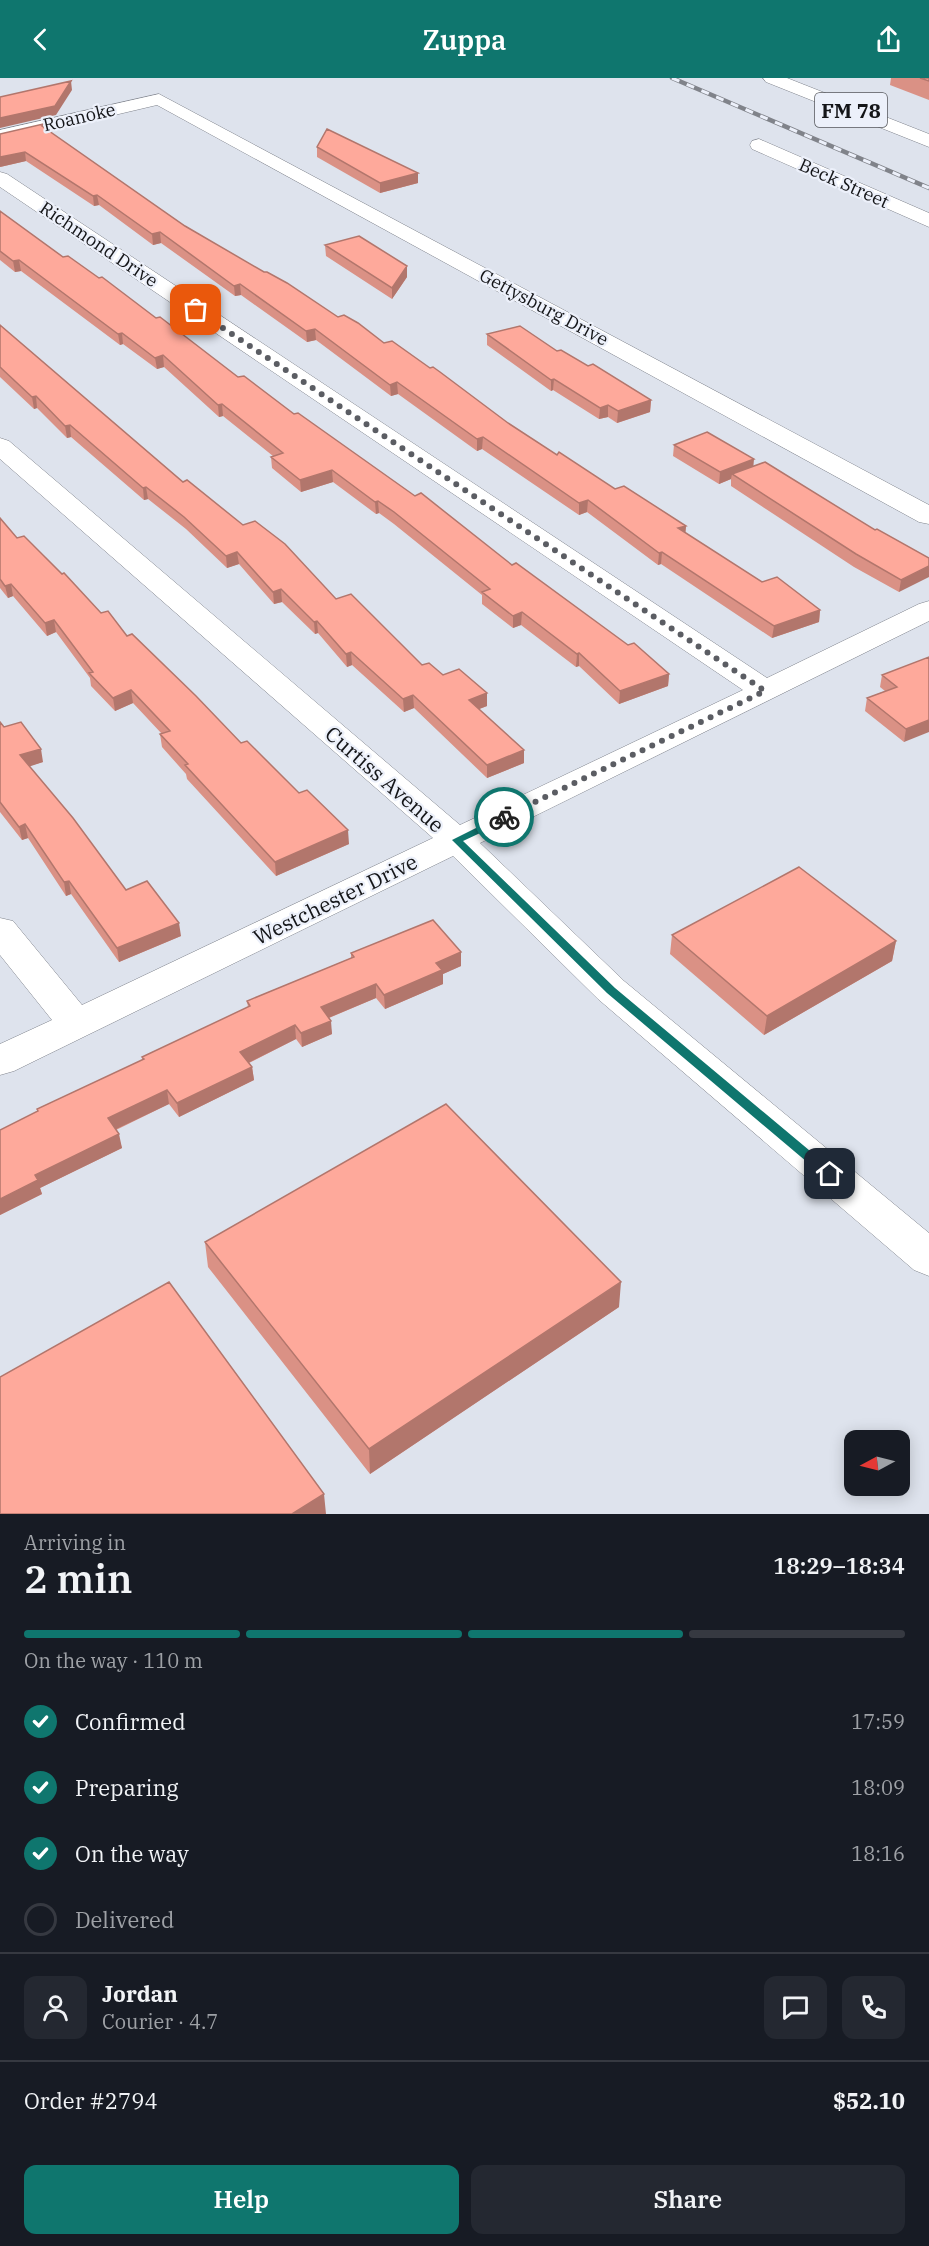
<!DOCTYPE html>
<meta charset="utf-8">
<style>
body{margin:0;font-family:"IBM Plex Serif",serif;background:#242831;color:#f1f3f6;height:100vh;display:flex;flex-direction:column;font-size:22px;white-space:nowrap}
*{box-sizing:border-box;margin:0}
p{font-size:20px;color:#9ea1a6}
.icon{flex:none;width:33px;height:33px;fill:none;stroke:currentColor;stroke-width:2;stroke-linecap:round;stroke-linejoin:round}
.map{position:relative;height:1436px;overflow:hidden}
.side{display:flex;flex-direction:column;background:#171b24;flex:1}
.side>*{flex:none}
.needle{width:39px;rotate:263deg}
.fabs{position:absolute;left:844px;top:1352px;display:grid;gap:12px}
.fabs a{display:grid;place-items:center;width:66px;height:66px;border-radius:12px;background:#171b24;box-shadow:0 3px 15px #0003;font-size:30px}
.pin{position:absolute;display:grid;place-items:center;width:51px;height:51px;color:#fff;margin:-26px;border-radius:12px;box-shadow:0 3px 9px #0006}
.courier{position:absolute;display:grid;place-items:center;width:60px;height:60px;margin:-30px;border:4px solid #0f766e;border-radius:50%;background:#fff;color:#222;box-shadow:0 2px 8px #0007}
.summary em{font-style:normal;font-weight:600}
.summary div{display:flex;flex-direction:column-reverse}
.summary{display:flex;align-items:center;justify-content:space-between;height:102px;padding:0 24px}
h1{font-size:39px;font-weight:600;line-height:45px}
.bar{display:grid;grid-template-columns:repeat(4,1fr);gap:9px 6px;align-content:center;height:72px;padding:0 24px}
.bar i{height:8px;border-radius:4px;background:#363941}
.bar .current{background:#0f766e}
.bar p{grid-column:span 4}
.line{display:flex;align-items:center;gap:15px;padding:0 24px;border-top:2px solid #363941}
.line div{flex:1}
.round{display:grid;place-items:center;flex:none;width:63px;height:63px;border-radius:12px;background:#242831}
ol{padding:0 24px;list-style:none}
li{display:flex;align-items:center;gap:18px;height:66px}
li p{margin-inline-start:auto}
li .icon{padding:6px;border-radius:50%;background:#0f766e;color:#fff;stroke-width:4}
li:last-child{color:#9ea1a6}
li i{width:33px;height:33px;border:3px solid #363941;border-radius:50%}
.primary-button{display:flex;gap:12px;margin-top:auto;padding:12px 24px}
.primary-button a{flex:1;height:69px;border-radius:12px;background:#0f766e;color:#fff;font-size:24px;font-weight:600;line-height:69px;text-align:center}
.primary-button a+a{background:#242831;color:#f1f3f6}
header{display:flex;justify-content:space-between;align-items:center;height:78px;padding:0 24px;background:#0f766e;color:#fff;font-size:27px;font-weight:600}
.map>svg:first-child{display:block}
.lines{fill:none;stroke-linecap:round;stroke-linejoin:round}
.minor-casing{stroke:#7e828b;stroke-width:1}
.major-casing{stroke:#7e828b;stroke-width:1}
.minor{fill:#fff;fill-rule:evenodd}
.major{fill:#fff;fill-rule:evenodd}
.rail-casing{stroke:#80838a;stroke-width:4.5}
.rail{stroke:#ecf0fa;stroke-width:3;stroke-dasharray:8;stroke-linecap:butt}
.wall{fill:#da9185}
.shaded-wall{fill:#b2766c}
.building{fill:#fea99b;stroke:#b2766c;stroke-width:1.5}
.route{fill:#0f766e}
.done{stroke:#5b5d63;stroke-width:6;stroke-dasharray:0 10.8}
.labels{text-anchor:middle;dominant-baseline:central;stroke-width:4.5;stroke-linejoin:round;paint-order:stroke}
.far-street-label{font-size:18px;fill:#141518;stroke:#ecf0fa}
.shield{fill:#ecf0fa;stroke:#55575c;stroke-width:1.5}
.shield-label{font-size:20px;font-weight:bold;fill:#141518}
.street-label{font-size:21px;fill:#141518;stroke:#ecf0fa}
</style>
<header><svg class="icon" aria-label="back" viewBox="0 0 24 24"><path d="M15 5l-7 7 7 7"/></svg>Zuppa<svg class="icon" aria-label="share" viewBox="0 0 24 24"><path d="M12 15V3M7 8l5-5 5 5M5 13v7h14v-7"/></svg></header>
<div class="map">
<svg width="929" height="1436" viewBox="0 0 929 1436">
<rect width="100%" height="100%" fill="#dee3ed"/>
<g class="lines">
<defs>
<path id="minor" d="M159 16 929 427V446L919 444 157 27 0 64V52Z
M759 61 929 135V149L752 71 750 67 752 63Z
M0 94 7 96 767 600 919 526 929 523V543L480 765 624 903 929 1155V1198L914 1192 598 921 453 778 14 993 0 997V966L52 942 0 877V840L13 843 82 927 433 760 0 381V360L9 363 460 747 743 612 0 109Z"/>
<path id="major" d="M763 0H787L929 56V69L766 4Z"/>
</defs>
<use href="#minor" class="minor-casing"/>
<use href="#major" class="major-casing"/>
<use href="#minor" class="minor"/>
<use href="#major" class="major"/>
<defs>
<path id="rail" d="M672 0 929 110"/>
</defs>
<use href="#rail" class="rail-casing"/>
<use href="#rail" class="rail"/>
</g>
<path class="wall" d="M891 0H929V22L890 7Z
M43 46V50L185 148 338 239 384 265 557 377 615 411 686 448 685 455 762 504 820 532 819 544 772 560 661 486 658 487 587 434 579 437 482 371 477 373 398 316 391 318 316 262 307 264 241 217 235 218 161 165 153 167 99 127 94 128 26 83 0 89Z
M317 69 418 105 380 115 317 79Z
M0 133 63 179 99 200 156 240 238 299 294 336 669 596 668 608 619 626 579 588 576 589 521 547 513 550 482 526V517L394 446 379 435 376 436 333 404 301 414 272 390 271 379 273 378 223 338 219 339 164 289 157 291 123 266 120 267 21 193 15 194 0 182Z
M325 167 407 188V199L392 221 326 178Z
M0 247 183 404 422 587 487 615V628L479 631 524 685 487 700 414 630 404 634 352 587 347 589 318 555 315 556 282 524 274 526 239 486 227 490 186 451 148 421 144 422 71 359 67 360 37 330 34 331 0 299Z
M487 256 557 273 588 288 651 322 650 334 617 345 608 339 599 341 553 312 551 313 487 267Z
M674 367 753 388 929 480 899 514 854 489 731 408V401L719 406 673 378Z
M0 440 17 460 127 558 349 766 276 798 187 701 186 696 162 669 160 656H162L133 625 115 633 91 608 90 600 56 554 47 558 13 518 8 520 0 510Z
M929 579 904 664 865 633 867 620 885 613 880 609 882 597Z
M0 644 4 649 43 684 29 688 126 812 181 858 119 884 71 816 66 818 28 760 22 762 0 734Z
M672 857 896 863 892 883 764 957 670 876Z
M461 874V888L443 896V906L385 931 376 920 329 940 332 956 302 969 296 961 249 985 252 989 254 1002 179 1039 169 1026 116 1052 122 1070 40 1110 42 1116 0 1137V1052L38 1034 37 1031 142 982V979L248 929 247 923 351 880V875Z
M205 1164 619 1229 370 1396 208 1189Z"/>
<path class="shaded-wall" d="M71 3 72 12 56 37 0 50V40Z
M25 74 26 83 0 89V79Z
M418 95V105L380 115V105Z
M97 117 99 127 94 128 93 118Z
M160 154 161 165 153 167 152 156Z
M19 182 21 193 15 194 13 183Z
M407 188V199L392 221V210Z
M240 206 241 217 235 218 234 208Z
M315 251 316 262 307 264 306 253Z
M122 255 123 266 120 267 118 256Z
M163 277 164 289 157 291 155 280Z
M554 301 553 312 551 313V302Z
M397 304 398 316 391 318 390 307Z
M36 318 37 330 34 331 32 319Z
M651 322 650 334 617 345 618 333Z
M222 326 223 338 219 339 218 327Z
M608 327V339L599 341 600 330Z
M70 347 71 359 67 360 65 348Z
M483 359 482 371 477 373V361Z
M754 381 753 393 732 396 731 401 719 406 720 394Z
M332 392 333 404 301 414 300 402Z
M146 409 148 421 144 422 143 410Z
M588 422 587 434 579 437V425Z
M378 423 379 435 376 436 375 424Z
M686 448 685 460 678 450Z
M237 474 239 486 227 490 226 478Z
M662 474 661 486 658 487 659 475Z
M929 488V499L899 514 901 502Z
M11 506 13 518 8 520 5 508Z
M281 511 282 524 274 526 273 514Z
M820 532 819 544 772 560 774 548Z
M522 534 521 547 513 550V538Z
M54 542 56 554 47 558 45 545Z
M317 543 318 555 315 556 314 544Z
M351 574 352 587 347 589 346 576Z
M579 575V588L576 589 577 576Z
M669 596 668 608 619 626 620 613Z
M131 612 133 625 115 633 113 620Z
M487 615V628L469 635V622Z
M413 617 414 630 404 634 403 621Z
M929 642V654L904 664 906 651Z
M41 671 43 684 22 691 20 677Z
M524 672V685L487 700V687Z
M25 746 28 760 22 762 19 749Z
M348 752 349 766 276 798 275 784Z
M69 803 71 816 66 818 64 804Z
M179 845 181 858 119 884 117 870Z
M896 863 892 883 764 957 767 938Z
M461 874V888L443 896V906L385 931 384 917 436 885Z
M376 906V920L321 943V929Z
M331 943 332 956 302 969 301 955Z
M295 947 296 961 242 988 240 974Z
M252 989 254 1002 179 1039 177 1025Z
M167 1012 169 1026 110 1054 108 1040Z
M119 1056 122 1070 40 1110 42 1116 0 1137V1121L35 1097Z
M621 1204 619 1229 370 1396 369 1371Z
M324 1416 326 1436H292Z"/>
<path class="building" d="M920 0H929V3Z
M71 3 55 28 0 40V19Z
M43 46 42 48 185 148 264 194H267L287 205 338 239 344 237 358 245 384 265 392 263 430 290 433 289 440 294 508 345 557 377 559 374 615 411 624 408 686 448 678 450 762 504 777 499 820 532 774 548 662 474 659 475 588 422 579 425 483 359 477 361 397 304 390 307 315 251 306 253 240 206 234 208 160 154 152 156 97 117 93 118 25 74 0 79V56Z
M327 51 418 95 380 105 317 69Z
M0 133 63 179 68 178 99 200 102 199 156 240 160 239 238 299 244 298 294 336 298 335 415 418 421 415 512 487 516 485 628 567 634 565 669 596 620 613 579 575 577 576 522 534 513 538 482 514 490 511 394 434 378 423 375 424 332 392 300 402 271 379 283 375 222 326 218 327 163 277 155 280 122 255 118 256 19 182 13 183 0 173Z
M359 158 407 188 392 210 325 167Z
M0 247 183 404 187 402 243 447 255 443 285 466 336 521 351 516 422 587 429 585 443 597 459 591 487 615 469 622 524 672 487 687 413 617 403 621 351 574 346 576 317 543 314 544 281 511 273 514 237 474 226 478 184 439 146 409 143 410 70 347 65 348 36 318 32 319 0 289Z
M520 248 557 273 561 272 588 288 593 286 651 322 618 333 608 327 600 330 554 301 551 302 487 256Z
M707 354 754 381 720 394 674 367Z
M765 384 875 452 877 451 929 480V488L901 502 856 476 732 396Z
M0 440 17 460 24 458 62 496 64 495 101 535 108 533 127 558 132 556 196 618 241 665 247 663 299 715 307 712 348 752 275 784 185 687 188 686 160 656 170 653 131 612 113 620 89 595 93 594 54 542 45 545 11 506 5 508 0 501Z
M929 579V642L906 651 867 620 897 609 882 597Z
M0 644 4 649 21 644 41 671 20 677 73 740 126 812 147 803 179 845 117 870 69 803 64 804 25 746 19 749 0 724Z
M799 789 896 863 767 938 672 857Z
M433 842 461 874 436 885 442 892 384 917 376 906 321 929 331 943 301 955 295 947 240 974 252 989 177 1025 167 1012 108 1040 119 1056 35 1097 38 1102 0 1121V1052L38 1033 37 1031 144 981 142 979 250 928 247 923 354 879 351 875Z
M446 1026 621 1204 369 1371 205 1164Z
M169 1204 324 1416 292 1436H0V1299Z"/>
<path class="route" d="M504 736 509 739 508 742 463 763 615 910 834 1093V1100H826L607 915 452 762Z"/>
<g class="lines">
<path class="done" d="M196 232 765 613 504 739"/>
</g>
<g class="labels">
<g class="far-street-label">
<text transform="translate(79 39) rotate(-13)">Roanoke</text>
<text transform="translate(844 105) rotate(24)">Beck Street</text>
<text transform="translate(99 166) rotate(34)">Richmond Drive</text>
<text transform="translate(544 229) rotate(28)">Gettysburg Drive</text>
</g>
<rect class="shield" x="815" y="15" width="72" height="34" rx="4.5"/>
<g class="shield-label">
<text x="851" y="32">FM 78</text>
</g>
<g class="street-label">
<text transform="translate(385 701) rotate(41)">Curtiss Avenue</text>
<text transform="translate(335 821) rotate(-26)">Westchester Drive</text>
</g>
</g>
</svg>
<div class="fabs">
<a><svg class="needle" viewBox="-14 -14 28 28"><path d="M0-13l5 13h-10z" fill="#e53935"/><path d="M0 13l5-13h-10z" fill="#9ea1a6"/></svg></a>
</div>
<div class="pin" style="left:196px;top:232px;background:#ea580c"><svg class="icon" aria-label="bag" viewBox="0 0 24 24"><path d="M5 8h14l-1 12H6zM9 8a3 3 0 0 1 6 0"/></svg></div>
<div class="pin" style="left:830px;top:1096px;background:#1f2937"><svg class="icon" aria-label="home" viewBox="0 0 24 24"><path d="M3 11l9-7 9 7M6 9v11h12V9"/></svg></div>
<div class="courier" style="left:504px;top:739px"><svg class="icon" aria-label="bike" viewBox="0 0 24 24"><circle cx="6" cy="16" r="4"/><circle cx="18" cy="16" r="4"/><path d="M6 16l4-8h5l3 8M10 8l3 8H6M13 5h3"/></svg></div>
</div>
<section class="side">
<div class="summary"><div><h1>2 min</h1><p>Arriving in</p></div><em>18:29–18:34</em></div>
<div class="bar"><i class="current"></i><i class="current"></i><i class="current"></i><i></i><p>On the way · 110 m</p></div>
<ol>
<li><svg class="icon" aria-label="check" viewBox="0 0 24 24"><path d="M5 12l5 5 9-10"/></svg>Confirmed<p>17:59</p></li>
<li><svg class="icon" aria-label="check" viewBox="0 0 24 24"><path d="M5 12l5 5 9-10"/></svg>Preparing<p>18:09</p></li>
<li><svg class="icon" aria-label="check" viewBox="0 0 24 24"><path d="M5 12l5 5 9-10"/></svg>On the way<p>18:16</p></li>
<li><i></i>Delivered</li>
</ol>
<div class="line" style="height:108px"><a class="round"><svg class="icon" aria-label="person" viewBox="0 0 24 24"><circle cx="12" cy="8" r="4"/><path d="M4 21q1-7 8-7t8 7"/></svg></a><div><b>Jordan</b><p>Courier · 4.7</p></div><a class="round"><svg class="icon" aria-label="chat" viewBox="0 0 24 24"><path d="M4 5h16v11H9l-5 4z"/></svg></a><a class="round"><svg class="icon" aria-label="phone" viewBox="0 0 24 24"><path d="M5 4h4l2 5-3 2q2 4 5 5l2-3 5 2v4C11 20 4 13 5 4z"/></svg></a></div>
<div class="line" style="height:78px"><div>Order #2794</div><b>$52.10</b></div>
<div class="primary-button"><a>Help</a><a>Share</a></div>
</section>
